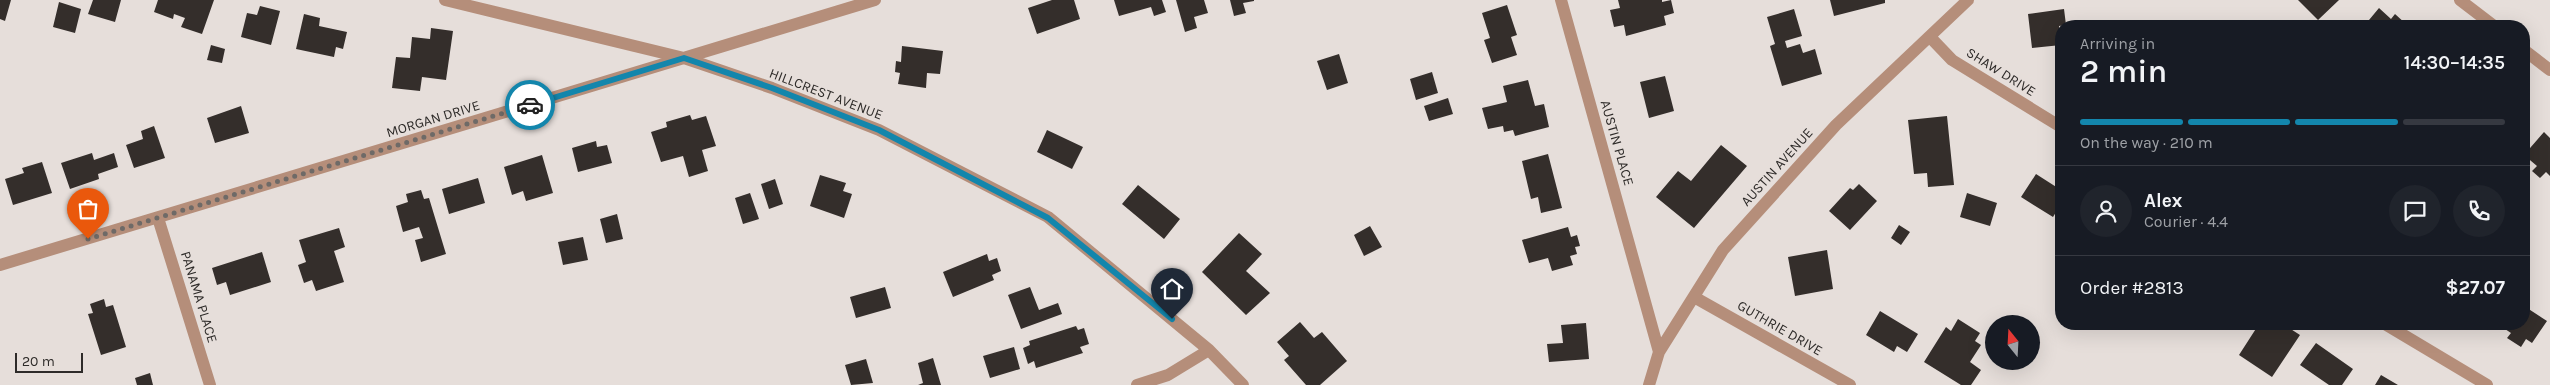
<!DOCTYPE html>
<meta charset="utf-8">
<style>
body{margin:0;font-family:Karla,sans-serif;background:#20242c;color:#f1f3f6;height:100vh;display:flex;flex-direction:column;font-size:19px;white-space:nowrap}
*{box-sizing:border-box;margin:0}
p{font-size:16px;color:#9ea1a6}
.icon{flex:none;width:28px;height:28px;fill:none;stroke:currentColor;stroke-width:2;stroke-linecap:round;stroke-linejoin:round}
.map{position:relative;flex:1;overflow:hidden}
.sheet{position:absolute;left:2055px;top:20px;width:475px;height:310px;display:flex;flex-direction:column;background:#171b24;border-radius:20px;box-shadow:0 5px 20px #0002}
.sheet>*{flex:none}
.needle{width:32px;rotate:342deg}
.buttons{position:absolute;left:1985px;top:315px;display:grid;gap:10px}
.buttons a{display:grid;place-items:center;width:55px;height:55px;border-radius:50%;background:#171b24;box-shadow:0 5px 20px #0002;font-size:25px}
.scale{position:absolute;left:15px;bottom:12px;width:68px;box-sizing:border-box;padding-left:5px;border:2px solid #2e2b29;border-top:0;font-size:14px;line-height:18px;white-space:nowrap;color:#2e2b29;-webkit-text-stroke:4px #e6deda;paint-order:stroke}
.pin{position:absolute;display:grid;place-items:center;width:42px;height:42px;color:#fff;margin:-51px -21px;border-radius:50% 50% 50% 0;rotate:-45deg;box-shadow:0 0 5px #0007}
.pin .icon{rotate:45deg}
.courier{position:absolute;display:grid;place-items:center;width:50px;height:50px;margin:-25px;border:4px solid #1386ac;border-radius:50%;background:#fff;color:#222;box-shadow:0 1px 6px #0007}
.head em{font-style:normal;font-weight:600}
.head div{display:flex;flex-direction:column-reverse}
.head{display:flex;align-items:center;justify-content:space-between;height:85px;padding:0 25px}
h1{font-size:32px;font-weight:600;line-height:38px}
.bar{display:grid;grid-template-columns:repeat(4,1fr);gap:8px 5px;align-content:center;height:60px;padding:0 25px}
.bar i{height:6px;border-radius:4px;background:#363941}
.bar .selected{background:#1386ac}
.bar p{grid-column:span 4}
.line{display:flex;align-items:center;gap:12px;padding:0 25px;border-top:1px solid #363941}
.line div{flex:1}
.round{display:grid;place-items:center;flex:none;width:52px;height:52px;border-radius:26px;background:#20242c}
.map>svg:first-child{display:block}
.building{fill:#342e2b}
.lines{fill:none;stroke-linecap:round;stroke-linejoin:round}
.minor{stroke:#b58e7a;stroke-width:12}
.done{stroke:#6e6a67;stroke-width:5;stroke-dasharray:0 9}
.route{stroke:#1386ac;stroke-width:6}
.labels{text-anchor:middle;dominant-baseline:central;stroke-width:5;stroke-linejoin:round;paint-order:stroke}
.street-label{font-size:14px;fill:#2e2b29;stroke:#e6deda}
</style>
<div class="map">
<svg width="2550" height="385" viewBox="0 0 2550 385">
<rect width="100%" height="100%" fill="#e6deda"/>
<path class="building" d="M0 0H11L5 21 0 19Z
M93 0H121L115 22 88 14Z
M158 0H214L202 34 181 27 185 18 174 14 173 19 154 12Z
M1052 0H1074L1080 19 1037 34 1028 8Z
M1114 0H1162L1166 12 1154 16 1151 7 1119 16Z
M1176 0H1204L1208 13 1194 17 1197 28 1185 32Z
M1230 0H1254V1L1243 3 1246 13 1234 16Z
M1618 0H1662V2L1671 0 1674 13 1664 16 1666 25 1626 36 1624 25 1614 27 1610 10 1620 8Z
M1830 0H1885V3L1834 16Z
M2298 0H2339L2318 20Z
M59 2 81 9 75 33 53 27Z
M1507 5 1517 35 1511 37 1517 55 1492 63 1484 40 1490 38 1482 13Z
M260 6 280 11 271 45 241 37 247 13 257 15Z
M2379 8 2391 19 2395 14 2406 24 2404 26H2364Z
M1794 9 1802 36 1785 41 1787 48 1800 44 1803 53 1815 49 1822 74 1782 86 1770 46 1775 44 1767 17Z
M2064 9 2066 25 2059 26 2061 45 2032 48 2028 14Z
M304 14 320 18 319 26 347 32 343 49 336 47 334 57 296 49Z
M431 28 453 31 446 80 422 77 420 91 392 88 396 57 410 58 412 37 430 39Z
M211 45 225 49 222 63 207 60Z
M902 46 943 51 940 74 927 73 926 88 898 84 900 73 895 72 896 61 901 62Z
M1339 54 1348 83 1327 90 1317 61Z
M1432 72 1438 93 1416 100 1410 79Z
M1665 76 1674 111 1649 118 1640 82Z
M1528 80 1535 106 1544 104 1549 127 1515 136 1513 130 1504 132 1503 126 1488 129 1482 108 1507 102 1503 86Z
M1448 98 1453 114 1429 121 1424 106Z
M241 106 249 133 215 143 207 118Z
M690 115 692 120 706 116 716 146 702 150 708 171 689 177 683 156 661 162 651 132 667 127 666 122Z
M1947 116 1954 185 1928 187 1927 173 1914 174 1908 120Z
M154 126 165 158 134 168 126 145 143 139 141 131Z
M1047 130 1083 147 1072 169 1037 152Z
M2544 132 2550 138V176L2546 172 2540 178 2532 171 2537 166 2524 155Z
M596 141 597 147 607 145 612 163 578 172 572 148Z
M1721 145 1747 166 1694 228 1656 197 1678 171 1691 181Z
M92 153 94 160 114 153 118 167 98 174 99 179 70 189 61 163Z
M1548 154 1562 208 1541 213 1538 197 1531 199 1522 161Z
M542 155 553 193 526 201 523 191 512 195 504 167Z
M42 162 52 193 13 205 5 179 24 173 22 168Z
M2036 174 2061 190V204L2053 217 2021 197Z
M820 175 846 183 843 191 852 194 844 218 810 206Z
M478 178 485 203 449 214 442 189Z
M775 179 783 204 769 209 761 184Z
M1859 184 1877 201 1850 230 1829 211 1850 188 1853 190Z
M1138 185 1180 219 1164 239 1122 204Z
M421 190 424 199 429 198 446 254 421 262 415 240 423 238 419 227 403 232 396 206 408 202 406 194Z
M750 193 759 219 743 224 735 198Z
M1967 193 1997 203 1990 226 1960 217Z
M617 214 623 239 606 243 600 219Z
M1899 225 1910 232 1901 245 1891 238Z
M1370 226 1382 247 1364 256 1354 235Z
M1568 227 1571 237 1577 235 1580 246 1575 247 1577 254 1570 256 1573 265 1552 271 1548 258 1529 263 1522 240Z
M339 228 345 247 334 251 344 282 316 291 312 280 304 283 298 265 306 262 299 240Z
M1239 233 1262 254 1246 271 1270 293 1246 315 1202 272Z
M583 237 588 260 563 265 558 242Z
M1827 250 1833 289 1795 296 1788 257Z
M262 252 271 282 230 295 226 282 217 285 212 268Z
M987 254 989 261 997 258 1001 271 992 275 994 280 953 297 943 272Z
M885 287 891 308 856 318 850 297Z
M1030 287 1039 310 1058 303 1062 314 1021 329 1008 295Z
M104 299 106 307 113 305 126 347 101 355 88 314 93 313 90 304Z
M2524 306 2547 321 2532 343 2526 339 2521 347 2507 338 2511 333 2505 329 2509 324H2524Z
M1880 311 1918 334 1907 352 1897 346 1894 352 1866 335Z
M1958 319 1980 333 1975 341 1981 345 1970 362 1981 370 1971 385H1961L1924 362 1946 327 1951 331Z
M1300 322 1314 338 1322 332 1347 361 1320 385H1306L1284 360 1289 356 1277 342Z
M1586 323 1589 359 1549 362 1547 344 1563 343 1561 325Z
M2259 324H2283L2300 335 2272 377 2239 355Z
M1076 326 1078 330 1084 328 1089 344 1080 347 1083 353 1036 368 1034 361 1028 364 1023 348 1030 345 1029 341Z
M2316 343 2353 369 2342 385H2329L2300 365Z
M1014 347 1020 369 990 378 983 356Z
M933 358 941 385H918L923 383 918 363Z
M866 359 873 383 851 385 845 365Z
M150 373 153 385H137L135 378Z
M2381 375 2398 385H2375Z"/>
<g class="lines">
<path class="minor" d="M445 0 684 58 772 88 879 130 1048 217 1209 350 1243 385
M1561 0 1659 352
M2460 0 2494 26
M1930 37 1952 60 2061 127
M2524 50 2550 70
M158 218 210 385
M0 265 875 0
M1694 297 1850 385
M2385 324 2487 385
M1137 385 1168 375 1209 350
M1649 385 1659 352 1723 250 1836 125 1968 0"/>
</g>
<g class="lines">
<path class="done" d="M88 239 530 105"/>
<path class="route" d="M530 105 684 58 772 88 879 130 1048 218 1172 319"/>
</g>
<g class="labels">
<g class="street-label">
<text transform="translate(2001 72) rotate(32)">SHAW DRIVE</text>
<text transform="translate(826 94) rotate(21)">HILLCREST AVENUE</text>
<text transform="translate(433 119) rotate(-17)">MORGAN DRIVE</text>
<text transform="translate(1617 143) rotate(74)">AUSTIN PLACE</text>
<text transform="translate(1777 167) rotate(-48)">AUSTIN AVENUE</text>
<text transform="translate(199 297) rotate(73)">PANAMA PLACE</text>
<text transform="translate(1780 328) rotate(30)">GUTHRIE DRIVE</text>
</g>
</g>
</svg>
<div class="buttons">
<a><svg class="needle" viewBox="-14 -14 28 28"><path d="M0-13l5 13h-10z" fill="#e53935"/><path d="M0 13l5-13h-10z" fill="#9ea1a6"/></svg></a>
</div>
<div class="scale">20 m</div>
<div class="pin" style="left:88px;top:239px;background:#ea580c"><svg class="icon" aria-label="bag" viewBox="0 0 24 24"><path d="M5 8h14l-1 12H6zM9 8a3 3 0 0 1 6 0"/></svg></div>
<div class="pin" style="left:1172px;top:319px;background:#1f2937"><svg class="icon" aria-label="home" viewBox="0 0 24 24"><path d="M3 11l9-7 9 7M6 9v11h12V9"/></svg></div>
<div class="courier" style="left:530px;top:105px"><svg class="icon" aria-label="car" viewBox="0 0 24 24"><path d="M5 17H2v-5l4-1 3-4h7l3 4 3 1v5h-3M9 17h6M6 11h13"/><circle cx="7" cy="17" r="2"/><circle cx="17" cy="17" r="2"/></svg></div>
<section class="sheet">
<div class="head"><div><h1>2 min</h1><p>Arriving in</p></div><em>14:30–14:35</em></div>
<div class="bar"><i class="selected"></i><i class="selected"></i><i class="selected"></i><i></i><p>On the way · 210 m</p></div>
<div class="line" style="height:90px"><a class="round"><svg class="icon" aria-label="person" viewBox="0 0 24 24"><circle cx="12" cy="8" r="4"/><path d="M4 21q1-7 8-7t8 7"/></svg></a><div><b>Alex</b><p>Courier · 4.4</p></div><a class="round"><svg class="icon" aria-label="chat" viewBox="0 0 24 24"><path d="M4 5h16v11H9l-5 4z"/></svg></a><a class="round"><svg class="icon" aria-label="phone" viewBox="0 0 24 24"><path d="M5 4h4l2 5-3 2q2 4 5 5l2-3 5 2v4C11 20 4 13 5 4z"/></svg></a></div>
<div class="line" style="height:65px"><div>Order #2813</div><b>$27.07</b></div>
</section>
</div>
